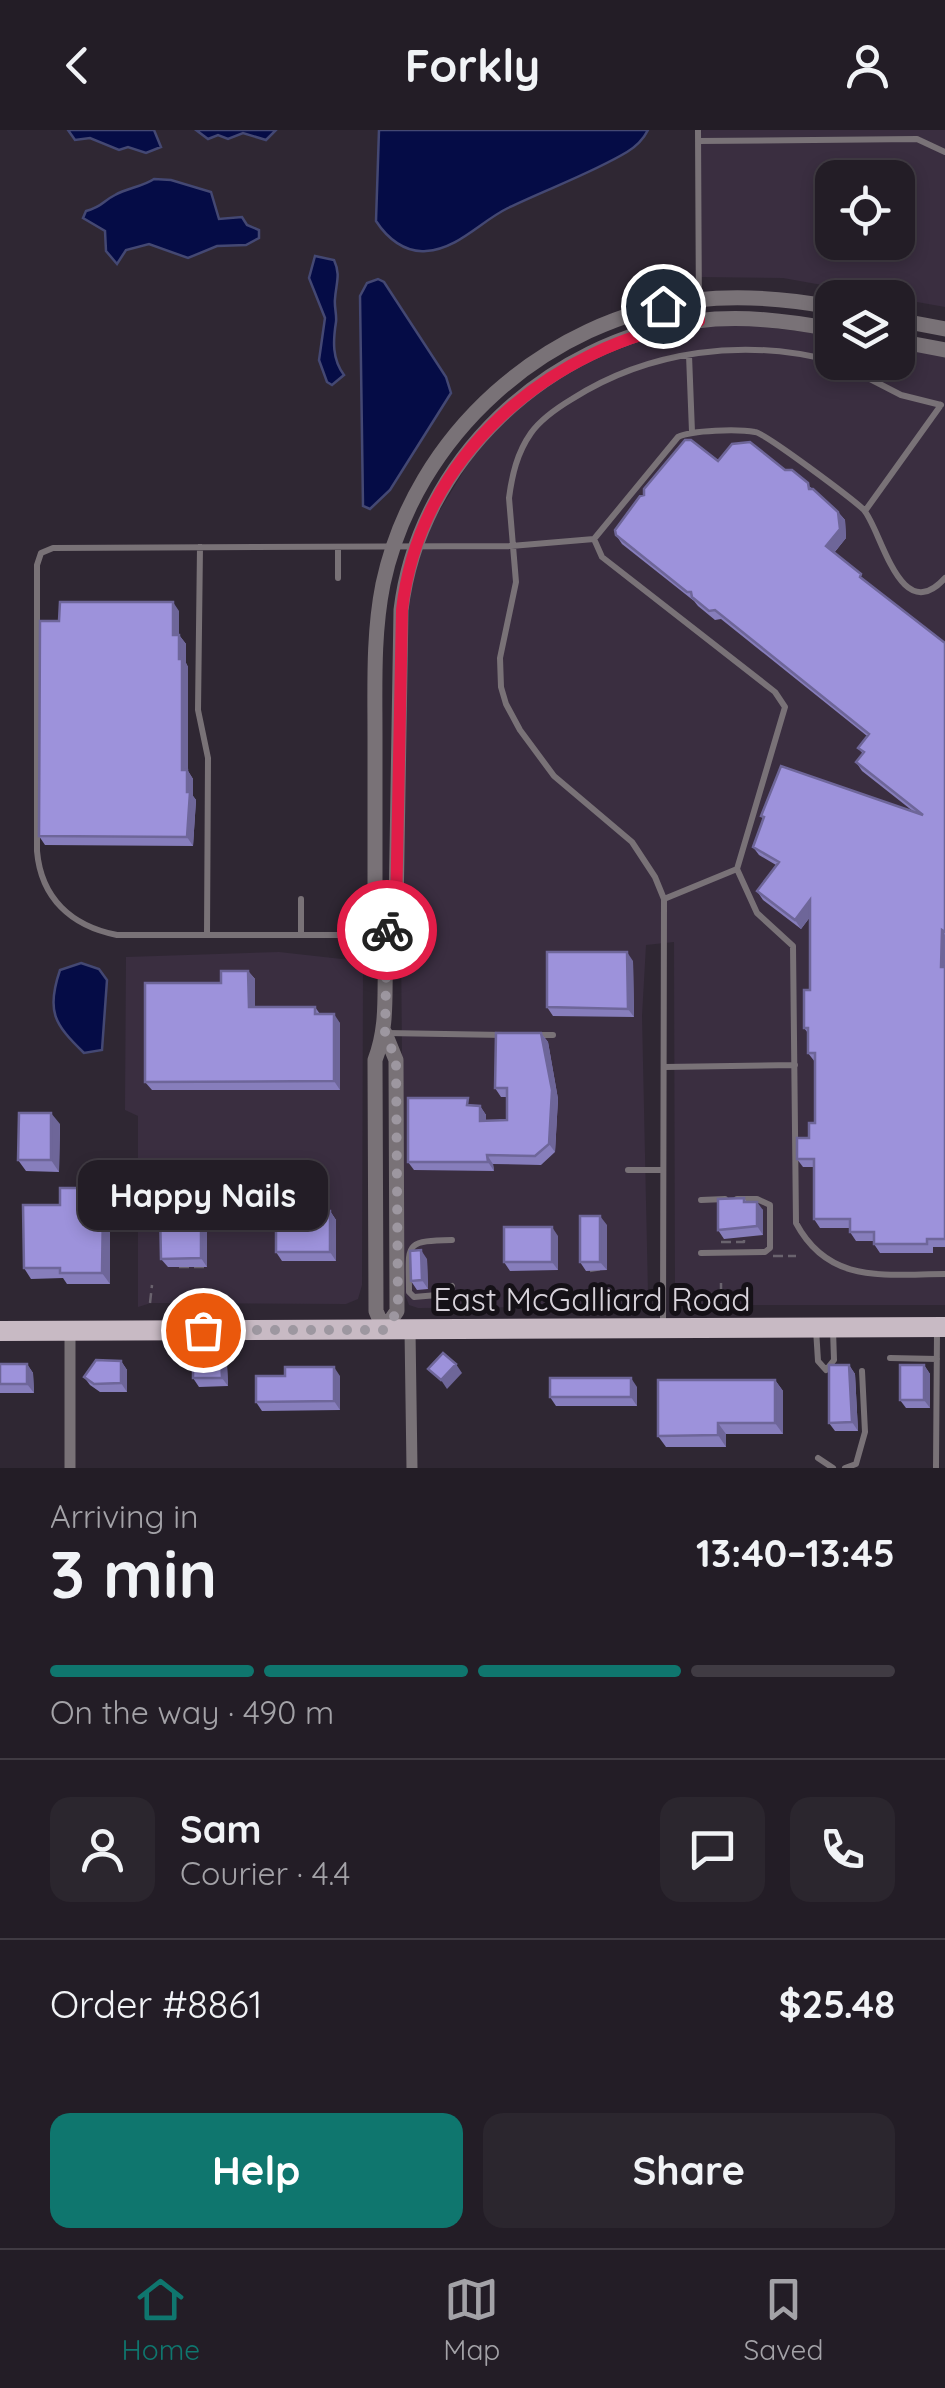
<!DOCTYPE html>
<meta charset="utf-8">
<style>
body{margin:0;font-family:Quicksand,sans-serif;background:#2b262e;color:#f1f3f6;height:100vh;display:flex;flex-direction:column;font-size:38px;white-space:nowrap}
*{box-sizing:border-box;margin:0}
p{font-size:32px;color:#a3a2a7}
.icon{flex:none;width:55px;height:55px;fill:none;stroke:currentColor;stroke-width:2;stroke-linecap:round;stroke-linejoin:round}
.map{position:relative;height:1338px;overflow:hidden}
.details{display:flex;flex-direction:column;background:#231d26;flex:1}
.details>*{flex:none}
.fabs{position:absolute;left:815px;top:30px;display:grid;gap:20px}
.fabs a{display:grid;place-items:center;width:100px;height:100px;border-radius:20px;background:#231d26;box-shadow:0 5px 15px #0003,0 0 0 2px #403b43;font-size:50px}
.pin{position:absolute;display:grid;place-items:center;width:85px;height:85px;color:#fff;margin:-42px;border:5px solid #fff;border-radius:50%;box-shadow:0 2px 10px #0007}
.courier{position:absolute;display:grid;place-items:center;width:100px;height:100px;margin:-50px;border:8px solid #e11d48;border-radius:50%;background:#fff;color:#222;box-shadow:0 2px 12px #0007}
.bubble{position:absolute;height:70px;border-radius:20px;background:#231d26;box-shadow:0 5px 15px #0003,0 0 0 2px #403b43;font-size:32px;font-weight:700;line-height:70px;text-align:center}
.summary em{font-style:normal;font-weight:700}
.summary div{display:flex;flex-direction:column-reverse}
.summary{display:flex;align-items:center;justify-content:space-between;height:170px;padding:0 50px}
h1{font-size:65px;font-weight:700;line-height:75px}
.bar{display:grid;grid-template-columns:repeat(4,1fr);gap:15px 10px;align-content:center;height:120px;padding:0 50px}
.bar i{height:12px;border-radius:8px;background:#403b43}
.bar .selected{background:#0f766e}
.bar p{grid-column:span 4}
.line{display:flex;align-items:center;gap:25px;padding:0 50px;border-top:2px solid #403b43}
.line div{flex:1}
.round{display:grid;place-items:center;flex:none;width:105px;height:105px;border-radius:20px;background:#2b262e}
.cta{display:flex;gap:20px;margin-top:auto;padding:20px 50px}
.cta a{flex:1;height:115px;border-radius:20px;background:#0f766e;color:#fff;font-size:40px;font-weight:700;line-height:115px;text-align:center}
.cta a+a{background:#2b262e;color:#f1f3f6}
header{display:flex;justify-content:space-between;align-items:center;height:130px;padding:0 50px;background:#231d26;font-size:45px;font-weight:700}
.tabs{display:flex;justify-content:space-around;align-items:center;height:140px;border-top:2px solid #403b43;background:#231d26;font-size:28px;color:#a3a2a7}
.tabs a{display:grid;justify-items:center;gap:5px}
.tabs .selected{color:#0f766e}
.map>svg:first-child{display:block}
.built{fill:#3a2e40;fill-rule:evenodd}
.water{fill:#050c46;stroke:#444873;stroke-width:2.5}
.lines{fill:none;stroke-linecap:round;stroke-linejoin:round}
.path{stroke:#6a636e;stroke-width:2.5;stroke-dasharray:10 5;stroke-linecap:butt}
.service{stroke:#797277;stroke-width:6}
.minor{stroke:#797277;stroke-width:11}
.tertiary{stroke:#797277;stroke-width:15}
.primary{stroke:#c8bac4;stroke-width:20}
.wall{fill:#877ebc}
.shaded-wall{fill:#6e6699}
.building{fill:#9d92db;stroke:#6e6699;stroke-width:2.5}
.done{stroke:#9d97a0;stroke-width:10;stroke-dasharray:0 18}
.route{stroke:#e11d48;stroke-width:12}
.labels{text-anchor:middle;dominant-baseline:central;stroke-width:10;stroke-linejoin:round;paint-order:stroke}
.street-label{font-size:32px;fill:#d8d3db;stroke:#151117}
</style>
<header><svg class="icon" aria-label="back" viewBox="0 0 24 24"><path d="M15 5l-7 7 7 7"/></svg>Forkly<svg class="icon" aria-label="person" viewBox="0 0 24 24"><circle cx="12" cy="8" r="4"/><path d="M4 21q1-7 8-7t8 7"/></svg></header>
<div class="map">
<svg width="945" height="1338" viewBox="0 0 945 1338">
<rect width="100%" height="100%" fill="#2f2733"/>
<path class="built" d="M697 0H945V177L783 148 697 147ZM832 48H898V112H832Z
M731 193 832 205V232H898V217L945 225V1175H682L675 1166 674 812 646 815 642 886 648 1163 646 1176 418 1178 409 1175 404 1162 401 812 404 492 409 458 431 395 477 319 509 284 567 240 668 200Z
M279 822 360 831 363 845 362 1155 358 1169 346 1174 151 1173 138 1177V986L125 980 126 827Z"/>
<path class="water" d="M68 0H154L161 17 146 23 128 17 119 20 90 8 75 10Z
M196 0H276L266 10 243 3 228 9 218 5 208 9Z
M379 0H648C643 10 637 16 627 22 590 44 547 59 508 78 481 91 458 119 426 121 405 123 387 108 376 91Z
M154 49 171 50 211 62 219 89 242 87 247 95 259 100V108L246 115 217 116 188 128 149 114 126 120 117 134 106 121 105 101 83 88 86 81C104 76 101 72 115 65 127 58 142 57 154 49Z
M315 126 334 130C341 145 336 153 335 169 334 176 337 185 336 192 333 211 332 229 344 245L332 255 327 252 319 230 325 188 309 148Z
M378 149 384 152 446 247 451 263 390 360 370 379 363 376 360 166 367 153Z
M81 833 99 839 107 850 102 920 84 923C54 894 46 881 60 840Z"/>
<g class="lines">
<path class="path" d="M721 1112H744V1105
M773 1126H796
M179 1137H206
M590 1141 607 1138
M590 1157V1176
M150 1173 152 1155
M707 1175 706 1164H721V1153"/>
<path class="service" d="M698 0 699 189
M698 11 917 9 945 22
M689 225 692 302
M837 232 901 265 941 275
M865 381 941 275
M594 409 602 427 775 562 785 577 737 739 757 783 793 816 796 1093C829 1155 885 1144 945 1144
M200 417 198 580 208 628 207 805
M338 417V448
M664 769 737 739
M301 805V769
M384 805H117C71 796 41 768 37 721V435L41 423 53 418 511 416 594 409 678 307C692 300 738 299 755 302 765 303 851 368 863 379 881 397 899 499 945 448
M386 903 504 905
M536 905H553
M665 937 795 935
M628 1040H663
M701 1070 725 1069
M452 1110C402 1111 409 1114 409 1162L414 1167 437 1165 452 1156
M701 1123 765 1122 770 1118V1075L757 1069H737
M663 1194 664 769 655 747 632 712 554 646 520 600 506 574 501 557 500 528 516 452 509 368C512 345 517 323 531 303 541 289 557 278 572 269 649 220 745 208 832 231
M816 1199 818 1231 826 1240 834 1230 833 1200
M890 1228 937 1229
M818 1328 833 1338
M845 1338 856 1334 865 1302 862 1241
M936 1338 937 1203"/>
<path class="minor" d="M410 1200 412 1338
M70 1338V1201"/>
<path class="tertiary" d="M898 190 945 199
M898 211 945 220
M385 805 375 781C375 722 375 664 375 606 375 555 373 504 383 454 415 304 546 189 696 170 741 165 788 169 832 177
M384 1200 376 1181 375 930C395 878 375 830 396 780L401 480C419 330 548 211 696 191 742 185 787 191 832 199
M384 1200 397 1181 396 930 385 903"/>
<path class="primary" d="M0 1201 945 1197"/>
</g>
<path class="wall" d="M718 331 785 340 813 359 838 382 845 390 846 408 834 423 867 453 945 513V1117H933V1123H880L874 1114V1111H856L850 1102V1098H820L814 1089V1037H803L797 1029 809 1008 815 993V932L808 923V903L804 898 810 860V787L801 799 763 770 757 761 776 735 759 725 753 717 763 689 761 686 914 682 862 641 856 632 863 624 858 618 867 606 721 489 715 490 698 476 694 471 622 414 616 405 644 365Z
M179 481V505L186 514V533L188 537V641L193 649V666L196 670 193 716 45 715 39 706 59 491Z
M633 831 634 887 553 886 547 877Z
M248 841 255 849V877H315L320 884 340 893V960H152L145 952 221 853Z
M541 903 548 912 558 969 555 1022 541 1035 493 1034 494 1041 414 1040 408 1032 473 976H480L486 985V991L507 990V967H501L495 958Z
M60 994 59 1042 26 1041 18 1030Z
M102 1068V1077L110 1088V1154H67L63 1148 31 1149 24 1138 60 1075Z
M744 1068 747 1072 763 1080V1105L724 1109 718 1100Z
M330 1081 336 1090V1131H282L276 1122Z
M207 1087V1137H168L161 1129Z
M607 1095V1140L586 1141 580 1132Z
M558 1106V1140L510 1141 504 1132Z
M427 1129 428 1159 417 1160 411 1151Z
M221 1227 227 1235 228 1256 199 1257 193 1248 200 1232Z
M121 1231 127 1240V1262H100L90 1255 84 1247Z
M0 1234H27L33 1243 34 1263H0Z
M849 1235 855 1244 858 1301H835L829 1293Z
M924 1235 930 1244V1278H906L900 1270Z
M340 1246V1280L262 1281 256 1272Z
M775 1250 783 1261V1304H726V1317H666L658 1306Z
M637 1257V1276H556L550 1267Z"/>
<path class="shaded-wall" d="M838 382 845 390 846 408 832 425 826 416Z
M173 472 179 481V514L173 505Z
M179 505 186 514V533L188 537V641L193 649V666L196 670 193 716 187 707V662L182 640Z
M810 770 816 779 801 799 795 790Z
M942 800 945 805V842L941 837Z
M627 822 633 831 634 887 628 879Z
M248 841 255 849V886L249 877Z
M334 884 340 893V960L334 951Z
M541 903 548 912 558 969 555 1022 549 1014Z
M480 976 486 985V999L480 991Z
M51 983 60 994 59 1042 51 1030Z
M487 1025 493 1034 494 1041 488 1032Z
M95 1058 102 1068V1088L95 1077Z
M757 1072 763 1080V1105L757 1096Z
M103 1077 110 1088V1154L102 1143Z
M201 1078 207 1087V1137L201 1128Z
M330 1081 336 1090V1131L330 1122Z
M600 1086 607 1095V1140L600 1132Z
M552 1097 558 1106V1140L552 1132Z
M421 1120 427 1129 428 1159 422 1150Z
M221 1227 227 1235 228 1256 222 1248Z
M121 1231 127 1240V1262L121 1253Z
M27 1234 33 1243 34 1263 27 1254Z
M456 1234 462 1243 447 1259 441 1250Z
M849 1235 855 1244 858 1301 852 1292Z
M924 1235 930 1244V1278L924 1270Z
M334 1237 340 1246V1280L334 1271Z
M631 1248 637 1257V1276L631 1267Z
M775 1250 783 1261V1304L775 1293Z
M718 1293 726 1304V1317L718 1305Z"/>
<path class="building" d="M685 310H691L718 331 732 314 750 312 785 340H792L808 353 809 359H813L838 382 840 399 826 416 861 444 860 447 945 513V802L942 800 941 837H945V1109H927V1114H874V1102H850V1089H814V1029H797V1008H809V993H815V923H808V898H804V860H810V770L795 790 757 761 779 732 753 717 764 687 761 686 781 636 923 685 856 632 864 622 858 618 869 604 715 480 709 481 692 467 691 462H687L616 405 615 400 640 366 644 365V359Z
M60 472H173V505H179V529H182V640H187V662H190L187 707 39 706 40 491H59Z
M547 822H627L628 879 547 877Z
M221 841H248L249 877H315V884H334V951L145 952V853H221Z
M496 903H541L552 960 549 1014 535 1026 487 1025 488 1032H408V968H468L467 975 480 976V991L507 990V958H495Z
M19 983H51V1030H18Z
M60 1058H95V1077H103L102 1143H60V1138H24L23 1075H60Z
M744 1068V1072H757V1096L718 1100V1069Z
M201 1078V1128L161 1129 160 1080Z
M276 1081H330V1122H276Z
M580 1086H600V1132H580Z
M504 1097H552V1132H504Z
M421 1120 422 1150 411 1151 410 1121Z
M443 1223 456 1234 441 1250 428 1239Z
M200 1227H221L222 1248H193V1232H200Z
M96 1230 121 1231V1253L94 1254 84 1247Z
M0 1234H27V1254H0Z
M829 1235H849L852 1292 829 1293Z
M900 1235H924V1270H900Z
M285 1237H334V1271L256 1272V1246H285Z
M550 1248H631V1267H550Z
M658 1250H775V1293H718V1305L658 1306Z"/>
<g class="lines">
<path class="done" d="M203 1200H384L398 1181 396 930 385 903 387 800"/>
<path class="route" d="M387 800 396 780 402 480C419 325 551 214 699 191L698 170 663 176"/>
</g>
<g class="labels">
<g class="street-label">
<text x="592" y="1169">East McGalliard Road</text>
</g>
</g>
</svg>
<div class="fabs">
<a><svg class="icon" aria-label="locate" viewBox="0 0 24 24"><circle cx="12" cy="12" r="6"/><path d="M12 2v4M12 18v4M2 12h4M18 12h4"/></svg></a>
<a><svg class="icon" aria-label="layers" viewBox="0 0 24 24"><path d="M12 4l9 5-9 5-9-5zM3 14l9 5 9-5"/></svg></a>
</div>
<div class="pin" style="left:203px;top:1200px;background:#ea580c"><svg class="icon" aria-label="bag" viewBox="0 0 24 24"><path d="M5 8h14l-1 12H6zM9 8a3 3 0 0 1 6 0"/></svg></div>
<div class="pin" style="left:663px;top:176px;background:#1f2937"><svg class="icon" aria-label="home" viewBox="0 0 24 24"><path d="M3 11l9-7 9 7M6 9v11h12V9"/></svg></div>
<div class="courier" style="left:387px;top:800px"><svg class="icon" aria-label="bike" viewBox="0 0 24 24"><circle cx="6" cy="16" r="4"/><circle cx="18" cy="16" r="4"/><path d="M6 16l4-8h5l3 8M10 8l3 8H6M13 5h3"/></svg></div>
<div class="bubble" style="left:78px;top:1030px;width:250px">Happy Nails</div>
</div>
<section class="details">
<div class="summary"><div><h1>3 min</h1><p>Arriving in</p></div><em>13:40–13:45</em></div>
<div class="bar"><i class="selected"></i><i class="selected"></i><i class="selected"></i><i></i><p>On the way · 490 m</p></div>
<div class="line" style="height:180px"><a class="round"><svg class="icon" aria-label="person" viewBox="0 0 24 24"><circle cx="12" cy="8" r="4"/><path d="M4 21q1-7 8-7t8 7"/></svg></a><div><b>Sam</b><p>Courier · 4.4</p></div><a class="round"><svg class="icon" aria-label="chat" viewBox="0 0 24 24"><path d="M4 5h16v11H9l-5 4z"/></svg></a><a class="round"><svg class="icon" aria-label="phone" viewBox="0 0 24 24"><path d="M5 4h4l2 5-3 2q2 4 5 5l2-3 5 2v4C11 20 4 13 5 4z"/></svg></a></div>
<div class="line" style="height:130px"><div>Order #8861</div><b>$25.48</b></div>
<div class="cta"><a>Help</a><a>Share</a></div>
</section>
<nav class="tabs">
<a class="selected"><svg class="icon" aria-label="home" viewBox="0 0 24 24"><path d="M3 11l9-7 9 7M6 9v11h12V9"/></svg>Home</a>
<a><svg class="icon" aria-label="map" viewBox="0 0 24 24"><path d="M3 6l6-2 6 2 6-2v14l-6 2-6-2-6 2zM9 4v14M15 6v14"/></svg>Map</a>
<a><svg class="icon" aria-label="saved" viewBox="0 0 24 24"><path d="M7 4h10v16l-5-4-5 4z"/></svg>Saved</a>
</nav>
